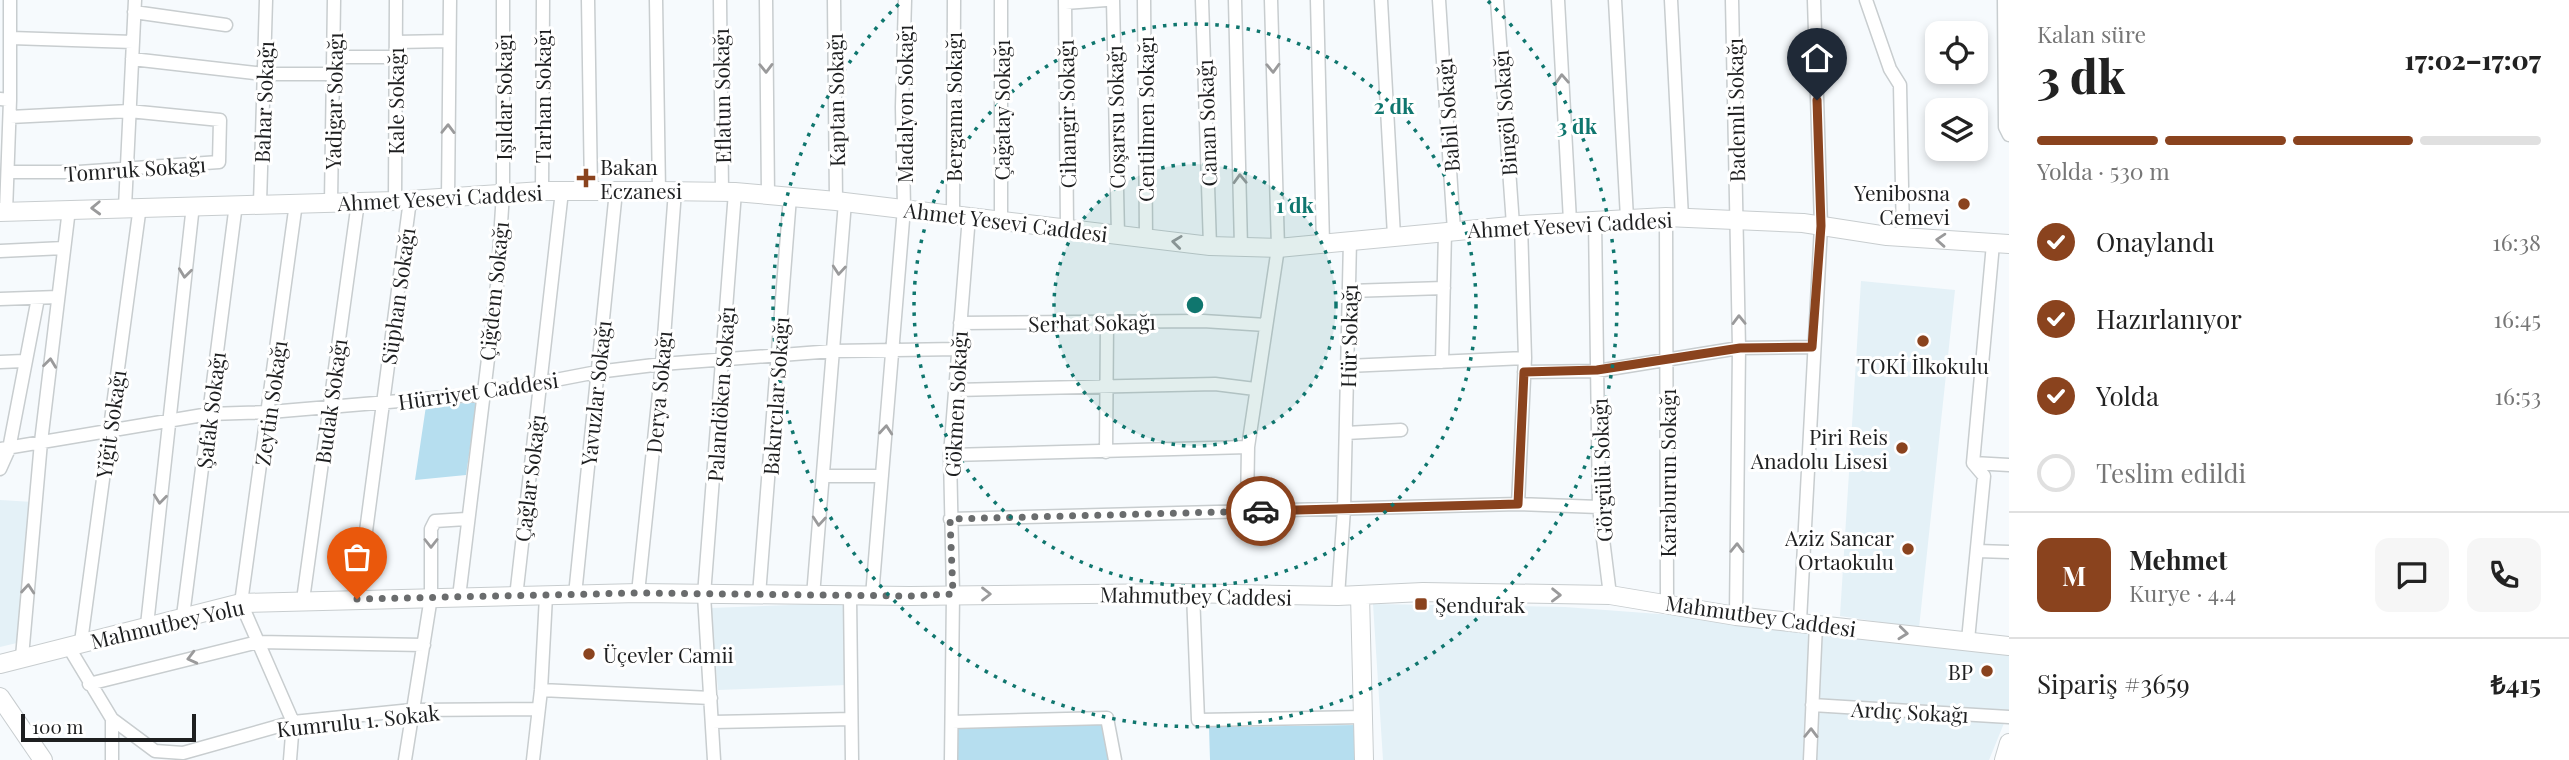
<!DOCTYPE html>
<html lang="tr">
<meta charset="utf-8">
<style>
body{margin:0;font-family:"Playfair Display",serif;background:#f6f6f6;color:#222;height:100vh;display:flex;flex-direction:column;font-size:26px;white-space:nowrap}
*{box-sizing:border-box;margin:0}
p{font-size:23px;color:#767676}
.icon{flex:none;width:38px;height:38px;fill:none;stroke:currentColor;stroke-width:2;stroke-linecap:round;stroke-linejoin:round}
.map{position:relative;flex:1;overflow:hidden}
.panel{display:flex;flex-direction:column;background:#fff;width:560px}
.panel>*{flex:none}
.tools{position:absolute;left:1925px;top:21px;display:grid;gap:14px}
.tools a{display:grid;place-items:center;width:63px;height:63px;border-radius:14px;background:#fff;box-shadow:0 4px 10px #0003;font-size:35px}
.scale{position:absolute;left:21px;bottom:18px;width:175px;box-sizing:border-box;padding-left:7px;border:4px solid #1e1f20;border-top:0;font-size:19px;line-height:24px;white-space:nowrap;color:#1e1f20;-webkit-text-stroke:5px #fff;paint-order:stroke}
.pin{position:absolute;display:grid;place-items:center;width:60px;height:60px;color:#fff;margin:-72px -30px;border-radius:50% 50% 50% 0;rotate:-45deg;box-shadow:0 0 7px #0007}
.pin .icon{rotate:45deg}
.courier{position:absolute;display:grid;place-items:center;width:70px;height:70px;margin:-35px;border:5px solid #8a431e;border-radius:50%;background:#fff;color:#222;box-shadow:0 2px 9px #0007}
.headline em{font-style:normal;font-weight:800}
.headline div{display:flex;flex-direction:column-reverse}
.headline{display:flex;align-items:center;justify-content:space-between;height:119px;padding:0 28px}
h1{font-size:46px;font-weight:800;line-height:52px}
.bar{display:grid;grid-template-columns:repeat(4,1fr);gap:10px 7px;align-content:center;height:84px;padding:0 28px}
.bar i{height:9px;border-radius:5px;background:#e0e0e0}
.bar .selected{background:#8a431e}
.bar p{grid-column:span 4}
.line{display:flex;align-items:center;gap:18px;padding:0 28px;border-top:2px solid #e0e0e0}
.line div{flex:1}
.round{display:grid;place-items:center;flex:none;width:74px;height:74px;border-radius:14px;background:#f6f6f6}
ol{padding:0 28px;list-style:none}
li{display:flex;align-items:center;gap:21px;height:77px}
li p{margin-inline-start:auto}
li .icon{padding:7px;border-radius:50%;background:#8a431e;color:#fff;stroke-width:4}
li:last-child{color:#767676}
li i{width:38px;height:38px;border:4px solid #e0e0e0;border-radius:50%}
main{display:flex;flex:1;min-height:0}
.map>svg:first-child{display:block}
.built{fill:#e4f1f7}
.green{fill:#b6deef}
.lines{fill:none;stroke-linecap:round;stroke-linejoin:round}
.street-casing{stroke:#c8cdcf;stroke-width:15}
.secondary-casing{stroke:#c8cdcf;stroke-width:20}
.street{stroke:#fff;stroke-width:12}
.secondary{stroke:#fff;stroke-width:18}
.oneway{stroke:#9a9a9b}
.done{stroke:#6a6c6d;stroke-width:7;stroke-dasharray:0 12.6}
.route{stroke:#8a431e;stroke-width:9}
.ring{fill:none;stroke:#0f766e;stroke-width:3.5;stroke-dasharray:3.5 7}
.poi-dot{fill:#8a431e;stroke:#fff;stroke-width:2.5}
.labels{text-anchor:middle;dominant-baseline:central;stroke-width:6;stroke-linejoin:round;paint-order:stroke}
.street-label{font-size:21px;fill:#1e1f20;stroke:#fff}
.poi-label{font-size:21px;fill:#1e1f20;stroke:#fff;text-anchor:end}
.centre{fill:#0f766e;stroke:#fff;stroke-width:3.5}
.ring-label{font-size:21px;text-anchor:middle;font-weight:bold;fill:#0f766e;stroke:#fff;stroke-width:6;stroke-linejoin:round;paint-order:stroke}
</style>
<main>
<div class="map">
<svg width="2009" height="760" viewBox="0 0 2009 760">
<rect width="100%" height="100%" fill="#f6fafd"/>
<path class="built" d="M1861 281 1955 290 1919 628 1840 616Z
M0 500 33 502 21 642 0 647Z
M845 603 847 685 718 690 710 608Z
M1373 604 1565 607 1753 621 2009 653V711L1989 760H1383Z"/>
<path class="green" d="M477 402 466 475 415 480 426 406Z
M1105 722 1110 760H958L957 726Z
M1356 725 1358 760H1210L1209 727Z"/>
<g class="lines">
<defs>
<path id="street" d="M588 0 591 191
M656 0 659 191
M720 0 722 192
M766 0 768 195
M834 0 836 201
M1065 0 1067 228
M1113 0 1118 235
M1144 0 1146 238
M1202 0 1210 246
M1235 0 1241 247
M1317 0 1323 243
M1381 0 1394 236
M1439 0 1454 231
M1497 0 1513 225
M1558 0 1570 221
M1615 0 1627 218
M1671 0 1682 218
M1732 0 1739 348 1736 616
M1866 0 1890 69 1900 85 1903 237
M2004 0 2005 127 2009 135
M1065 3 1106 0
M134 12 226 25
M11 38 133 42
M396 42 449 41
M333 57H396
M132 59 264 74H333
M0 99 10 100V0
M9 172H79L219 162 220 120 129 111 10 117
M542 191 543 0
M448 198 450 0
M395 201 396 0
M331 202 334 0
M260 203 266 0
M125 207 135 0
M6 212 10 100
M953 214 954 0
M1666 217 1667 603
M1001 219V0
M1595 219 1599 507 1610 595
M0 251 64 248
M1349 291 1444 288
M0 299 58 297
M960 323 1203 321 1266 325
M0 362 24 361
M1442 362 1445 232
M1347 366 1525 358
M1524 372 1597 371 1739 348 1812 347
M955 390 1215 384 1255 389
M1346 433 1401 430
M0 449 209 414 270 412 482 394 597 372 662 364 833 351 958 349
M1106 452 1107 322
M950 455 1248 447 1278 248 1271 0
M1973 463 2009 465
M0 469 9 449 38 298
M823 476H882
M1518 504 1525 358 1521 225
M1247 511 1248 447
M950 519 1518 504 1599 507
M1977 551 2009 552
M638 593 662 364 675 191
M1193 593 1198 720 1363 717
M575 595 616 191
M759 595 790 197
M813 596 845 202
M850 596 852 760
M872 596 904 208 902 107 905 0
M1338 596 1344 509 1350 240
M459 597 497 285 503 193V0
M516 597 562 191
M357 599 410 200
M303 600 358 202
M183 616 236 204
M1800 621 1821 226 1814 0
M147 625 193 205
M1968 640 1984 476 1973 463 1993 244
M81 642 140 206
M68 646 112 719 155 751 183 753 293 722 412 710 537 709
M22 657 41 442 69 209
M89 684 258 642 424 645
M541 690 711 698
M1812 705 2009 717
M712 722 851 719
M952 722 1107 718 1115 760
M112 760V719
M290 760 293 722 241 603 296 203
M405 760 431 597V529L435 521 466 519
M533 760 541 690 546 596
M714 760 704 595 735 192
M951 760 953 594 950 455 969 216
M1810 760 1816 624"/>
<path id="secondary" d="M0 212 395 201 542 191H659L735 192 836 201 1210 246 1278 248 1521 225 1666 217 1803 223 1887 236 2009 244
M1360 595 1364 760
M0 664 241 603 638 593 910 596 1180 593 1338 596 1423 592 1610 595 1736 616 2009 646
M0 697 43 760
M2004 760 2009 743"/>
</defs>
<use href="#street" class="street-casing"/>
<use href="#secondary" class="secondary-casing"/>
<use href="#street" class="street"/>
<use href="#secondary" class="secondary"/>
</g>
<defs><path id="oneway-chevron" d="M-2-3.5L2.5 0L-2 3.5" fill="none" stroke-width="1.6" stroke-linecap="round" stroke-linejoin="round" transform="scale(1.75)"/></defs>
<g class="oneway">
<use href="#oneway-chevron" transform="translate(766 68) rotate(89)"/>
<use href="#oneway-chevron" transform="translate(1273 68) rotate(88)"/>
<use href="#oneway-chevron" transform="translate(1562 79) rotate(-93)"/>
<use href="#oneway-chevron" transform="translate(448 129) rotate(-89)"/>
<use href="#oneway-chevron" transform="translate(1240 179) rotate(-92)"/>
<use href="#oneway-chevron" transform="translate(96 208) rotate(178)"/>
<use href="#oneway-chevron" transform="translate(1941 240) rotate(-176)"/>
<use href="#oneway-chevron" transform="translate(1177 242) rotate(-173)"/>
<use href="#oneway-chevron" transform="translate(839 270) rotate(95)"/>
<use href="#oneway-chevron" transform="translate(185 273) rotate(97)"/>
<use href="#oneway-chevron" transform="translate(1739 320) rotate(-91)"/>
<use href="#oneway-chevron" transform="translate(50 363) rotate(-83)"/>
<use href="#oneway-chevron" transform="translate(886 430) rotate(-85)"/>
<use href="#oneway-chevron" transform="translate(160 499) rotate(96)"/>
<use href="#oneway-chevron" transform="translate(819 521) rotate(95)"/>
<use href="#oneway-chevron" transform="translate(431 543) rotate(90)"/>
<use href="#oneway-chevron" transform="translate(1737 548) rotate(-89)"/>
<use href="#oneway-chevron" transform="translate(28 589) rotate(-85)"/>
<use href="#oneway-chevron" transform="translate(986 594)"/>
<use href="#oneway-chevron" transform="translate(1556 595) rotate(1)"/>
<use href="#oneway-chevron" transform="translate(1903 633) rotate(6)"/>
<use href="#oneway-chevron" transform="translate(192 658) rotate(166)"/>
<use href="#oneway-chevron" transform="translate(1811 733) rotate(-89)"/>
</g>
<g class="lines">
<path class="done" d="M357 599 638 593 910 596 953 594 950 519 1261 511"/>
<path class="route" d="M1261 511 1518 504 1524 372 1597 370 1740 348 1812 347 1821 226 1817 100"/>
</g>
<circle cx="1195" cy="305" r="141" fill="#0f766e" fill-opacity=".12"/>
<g class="ring">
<circle cx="1195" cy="305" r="141"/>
<circle cx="1195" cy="305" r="281"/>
<path d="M1488 1A422 422 0 1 1 902 1"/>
</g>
<g class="poi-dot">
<path d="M582.5 167.5h7v7h7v7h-7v7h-7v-7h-7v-7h7z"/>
<circle cx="1964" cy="204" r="7"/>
<circle cx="1923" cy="341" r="7"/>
<circle cx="1902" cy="448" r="7"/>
<circle cx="1908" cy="549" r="7"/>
<rect x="1414" y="597" width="14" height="14" rx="3.5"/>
<circle cx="589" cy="654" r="7"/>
<circle cx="1987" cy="671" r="7"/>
</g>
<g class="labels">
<g class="street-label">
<text transform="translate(542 96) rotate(-90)">Tarhan Sokağı</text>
<text transform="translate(721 96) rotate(-91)">Eflatun Sokağı</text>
<text transform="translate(503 97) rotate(-90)">Işıldar Sokağı</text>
<text transform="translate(835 100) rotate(-91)">Kaptan Sokağı</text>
<text transform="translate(333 101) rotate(-89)">Yadigar Sokağı</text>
<text transform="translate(395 101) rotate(-90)">Kale Sokağı</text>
<text transform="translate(263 102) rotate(-88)">Bahar Sokağı</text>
<text transform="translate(904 104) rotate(-90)">Madalyon Sokağı</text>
<text transform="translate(953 107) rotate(-90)">Bergama Sokağı</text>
<text transform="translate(1001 110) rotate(-90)">Çağatay Sokağı</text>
<text transform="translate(1735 110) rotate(-91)">Bademli Sokağı</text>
<text transform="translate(1504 113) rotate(-94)">Bingöl Sokağı</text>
<text transform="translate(1066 114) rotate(-91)">Cihangir Sokağı</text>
<text transform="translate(1447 115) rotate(-94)">Babil Sokağı</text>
<text transform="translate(1115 117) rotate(-91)">Coşarsu Sokağı</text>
<text transform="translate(1145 119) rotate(-90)">Centilmen Sokağı</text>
<text transform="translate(1206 123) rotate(-92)">Canan Sokağı</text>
<text transform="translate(135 168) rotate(-4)">Tomruk Sokağı</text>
<text transform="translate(440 197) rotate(-3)">Ahmet Yesevi Caddesi</text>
<text transform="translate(1006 221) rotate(7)">Ahmet Yesevi Caddesi</text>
<text transform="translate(1570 224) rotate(-3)">Ahmet Yesevi Caddesi</text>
<text transform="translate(493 291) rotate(-84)">Çiğdem Sokağı</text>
<text transform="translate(397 296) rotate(-82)">Süphan Sokağı</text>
<text transform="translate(1092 322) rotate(-1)">Serhat Sokağı</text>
<text transform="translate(1348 336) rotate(-89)">Hür Sokağı</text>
<text transform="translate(478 390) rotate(-8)">Hürriyet Caddesi</text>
<text transform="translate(658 392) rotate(-85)">Derya Sokağı</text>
<text transform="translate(595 393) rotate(-84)">Yavuzlar Sokağı</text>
<text transform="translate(720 394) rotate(-86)">Palandöken Sokağı</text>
<text transform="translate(775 396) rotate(-86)">Bakırcılar Sokağı</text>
<text transform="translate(330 401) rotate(-82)">Budak Sokağı</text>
<text transform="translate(270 403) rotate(-82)">Zeytin Sokağı</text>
<text transform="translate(955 404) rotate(-87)">Gökmen Sokağı</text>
<text transform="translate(210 410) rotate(-83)">Şafak Sokağı</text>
<text transform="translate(110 424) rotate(-82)">Yiğit Sokağı</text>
<text transform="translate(1601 470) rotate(-92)">Görgülü Sokağı</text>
<text transform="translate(1667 473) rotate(-90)">Karaburun Sokağı</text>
<text transform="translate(529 478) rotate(-83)">Çağlar Sokağı</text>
<text transform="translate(1196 595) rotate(1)">Mahmutbey Caddesi</text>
<text transform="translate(1761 615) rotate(8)">Mahmutbey Caddesi</text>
<text transform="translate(167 623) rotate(-13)">Mahmutbey Yolu</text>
<text transform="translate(1910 711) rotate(3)">Ardıç Sokağı</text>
<text transform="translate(358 720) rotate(-6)">Kumrulu 1. Sokak</text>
</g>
<g class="poi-label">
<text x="600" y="166" text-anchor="start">Bakan<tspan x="600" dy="24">Eczanesi</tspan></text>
<text x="1950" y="192">Yenibosna<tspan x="1950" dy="24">Cemevi</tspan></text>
<text x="1923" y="365" text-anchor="middle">TOKİ İlkokulu</text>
<text x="1888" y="436">Piri Reis<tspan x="1888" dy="24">Anadolu Lisesi</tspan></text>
<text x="1894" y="537">Aziz Sancar<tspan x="1894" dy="24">Ortaokulu</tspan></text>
<text x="1435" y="604" text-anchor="start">Şendurak</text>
<text x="603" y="654" text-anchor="start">Üçevler Camii</text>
<text x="1973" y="671">BP</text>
</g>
</g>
<circle cx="1195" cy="305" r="10" class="centre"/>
<g class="ring-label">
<text x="1394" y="114">2 dk</text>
<text x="1577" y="134">3 dk</text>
<text x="1295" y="213">1 dk</text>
</g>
</svg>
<div class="tools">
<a><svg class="icon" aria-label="locate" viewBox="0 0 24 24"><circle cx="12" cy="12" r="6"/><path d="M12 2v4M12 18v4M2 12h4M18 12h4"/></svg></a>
<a><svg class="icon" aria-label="layers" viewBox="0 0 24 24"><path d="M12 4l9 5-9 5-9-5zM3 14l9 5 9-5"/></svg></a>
</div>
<div class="scale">100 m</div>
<div class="pin" style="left:357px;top:599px;background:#ea580c"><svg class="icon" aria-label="bag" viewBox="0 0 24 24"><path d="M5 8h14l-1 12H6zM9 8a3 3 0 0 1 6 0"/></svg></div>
<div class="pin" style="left:1817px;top:100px;background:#1f2937"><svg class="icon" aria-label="home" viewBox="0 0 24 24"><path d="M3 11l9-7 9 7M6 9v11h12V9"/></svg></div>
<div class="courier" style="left:1261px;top:511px"><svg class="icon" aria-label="car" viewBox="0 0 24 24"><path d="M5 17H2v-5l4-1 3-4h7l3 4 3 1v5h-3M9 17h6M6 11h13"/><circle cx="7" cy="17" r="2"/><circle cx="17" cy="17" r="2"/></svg></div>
</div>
<section class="panel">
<div class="headline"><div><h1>3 dk</h1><p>Kalan süre</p></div><em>17:02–17:07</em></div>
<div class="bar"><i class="selected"></i><i class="selected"></i><i class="selected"></i><i></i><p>Yolda · 530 m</p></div>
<ol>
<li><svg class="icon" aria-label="check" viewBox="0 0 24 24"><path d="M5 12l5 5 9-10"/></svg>Onaylandı<p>16:38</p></li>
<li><svg class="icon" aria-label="check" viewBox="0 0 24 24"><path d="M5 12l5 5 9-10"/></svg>Hazırlanıyor<p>16:45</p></li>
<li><svg class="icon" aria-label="check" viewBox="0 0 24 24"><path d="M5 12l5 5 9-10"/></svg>Yolda<p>16:53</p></li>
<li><i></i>Teslim edildi</li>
</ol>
<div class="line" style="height:126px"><b class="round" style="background:#8a431e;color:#fff">M</b><div><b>Mehmet</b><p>Kurye · 4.4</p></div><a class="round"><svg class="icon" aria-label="chat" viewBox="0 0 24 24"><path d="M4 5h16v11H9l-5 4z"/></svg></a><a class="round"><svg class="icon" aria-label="phone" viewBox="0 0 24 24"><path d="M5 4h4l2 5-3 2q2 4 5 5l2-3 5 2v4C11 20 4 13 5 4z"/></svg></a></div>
<div class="line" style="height:91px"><div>Sipariş #3659</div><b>₺415</b></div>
</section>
</main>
